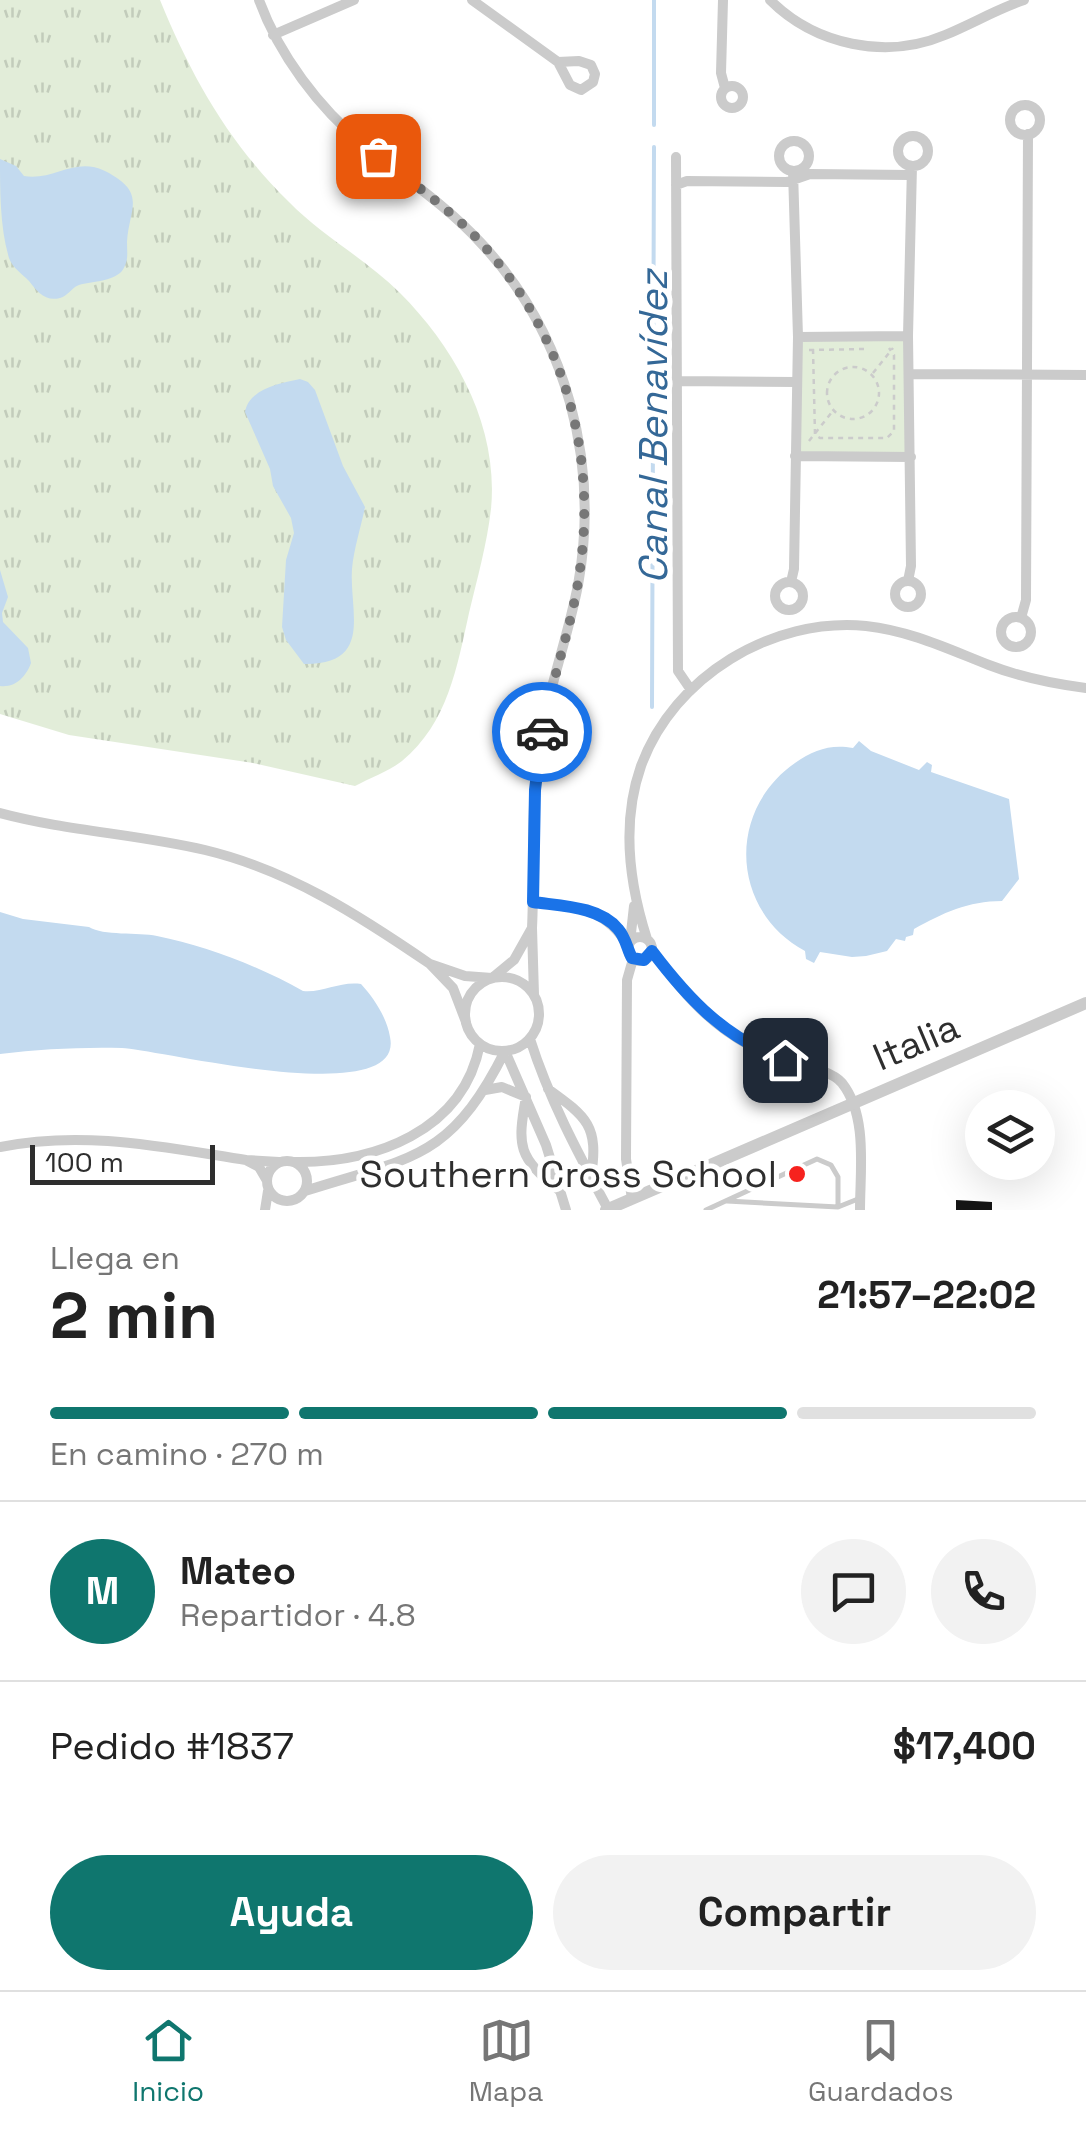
<!DOCTYPE html>
<html lang="es">
<meta charset="utf-8">
<style>
body{margin:0;font-family:"Space Grotesk",sans-serif;background:#f2f2f2;color:#222;height:100vh;display:flex;flex-direction:column;font-size:38px;white-space:nowrap}
*{box-sizing:border-box;margin:0}
p{font-size:32px;color:#767676}
.icon{flex:none;width:55px;height:55px;fill:none;stroke:currentColor;stroke-width:2;stroke-linecap:round;stroke-linejoin:round}
.map{position:relative;height:1210px;overflow:hidden}
.drawer{display:flex;flex-direction:column;background:#fff;flex:1}
.drawer>*{flex:none}
.fabs{position:absolute;left:965px;top:1090px;display:grid;gap:20px}
.fabs a{display:grid;place-items:center;width:90px;height:90px;border-radius:50%;background:#fff;box-shadow:0 10px 40px #0002;font-size:50px}
.scale{position:absolute;left:30px;bottom:25px;width:185px;box-sizing:border-box;padding-left:10px;border:5px solid #2e2e2e;border-top:0;font-size:28px;line-height:35px;white-space:nowrap;color:#2e2e2e;-webkit-text-stroke:8px #fff;paint-order:stroke}
.pin{position:absolute;display:grid;place-items:center;width:85px;height:85px;color:#fff;margin:-42px;border-radius:20px;box-shadow:0 5px 15px #0006}
.courier{position:absolute;display:grid;place-items:center;width:100px;height:100px;margin:-50px;border:8px solid #1a73e8;border-radius:50%;background:#fff;color:#222;box-shadow:0 2px 12px #0007}
.overview em{font-style:normal;font-weight:700}
.overview div{display:flex;flex-direction:column-reverse}
.overview{display:flex;align-items:center;justify-content:space-between;height:170px;padding:0 50px}
h1{font-size:65px;font-weight:700;line-height:75px}
.bar{display:grid;grid-template-columns:repeat(4,1fr);gap:15px 10px;align-content:center;height:120px;padding:0 50px}
.bar i{height:12px;border-radius:8px;background:#e0e0e0}
.bar .current{background:#0f766e}
.bar p{grid-column:span 4}
.line{display:flex;align-items:center;gap:25px;padding:0 50px;border-top:2px solid #e0e0e0}
.line div{flex:1}
.round{display:grid;place-items:center;flex:none;width:105px;height:105px;border-radius:52px;background:#f2f2f2}
.cta{display:flex;gap:20px;margin-top:auto;padding:20px 50px}
.cta a{flex:1;height:115px;border-radius:60px;background:#0f766e;color:#fff;font-size:40px;font-weight:700;line-height:115px;text-align:center}
.cta a+a{background:#f2f2f2;color:#222}
.tab-bar{display:flex;justify-content:space-around;align-items:center;height:140px;border-top:2px solid #e0e0e0;background:#fff;font-size:28px;color:#767676}
.tab-bar a{display:grid;justify-items:center;gap:5px}
.tab-bar .current{color:#0f766e}
.map>svg:first-child{display:block}
.grass{fill:url(#grass-tufts)}
.park{fill:#e2edd9}
.water{fill:#c3daef}
.lines{fill:none;stroke-linecap:round;stroke-linejoin:round}
.stream{stroke:#c3daef;stroke-width:4}
.building{fill:#151515}
.path{stroke:#cbcbcb;stroke-width:2.5;stroke-dasharray:5 5;stroke-linecap:butt}
.service{stroke:#cbcbcb;stroke-width:5}
.minor{stroke:#cbcbcb;stroke-width:10}
.tertiary{stroke:#cbcbcb;stroke-width:12}
.done{stroke:#777;stroke-width:10;stroke-dasharray:0 18}
.route{stroke:#1a73e8;stroke-width:12}
.poi-dot{fill:#f6221e;stroke:#fff;stroke-width:4}
.labels{text-anchor:middle;dominant-baseline:central;stroke-width:10;stroke-linejoin:round;paint-order:stroke}
.street-label{font-size:38px;fill:#2e2e2e;stroke:#fff}
.poi-label{font-size:38px;fill:#2e2e2e;stroke:#fff;text-anchor:end}
.water-label{font-size:40px;font-style:italic;fill:#346897;stroke:#fff}
</style>
<div class="map">
<svg width="1086" height="1210" viewBox="0 0 1086 1210">
<defs>
<pattern id="grass-tufts" width="24" height="20" patternUnits="userSpaceOnUse" patternTransform="scale(2.5)"><rect width="24" height="20" fill="#e2edd9"/><path d="M3 7l-1-3M5 7V3M7 7l1-3M15 17l-1-3M17 17v-4M19 17l1-3" fill="none" stroke="#c2ccbb"/></pattern>
</defs>
<rect width="100%" height="100%" fill="#fff"/>
<path class="grass" d="M0 0H160C192 78 228 142 289 202 322 236 366 259 400 293 456 349 499 427 491 509 487 544 477 579 469 613 457 667 448 723 402 761 389 771 370 778 355 786L253 763 69 735 0 714Z"/>
<path class="park" d="M908 336 911 457 796 456 798 337Z"/>
<path class="water" d="M0 159 16 166 24 176C54 181 75 156 105 171 148 193 129 208 127 242 127 253 129 261 122 271 112 282 92 281 79 285 71 288 68 296 60 298 45 302 37 291 29 281 22 274 12 267 9 258 0 228 0 191 0 159Z
M300 379 308 382 315 390 343 466 365 507C361 527 354 548 352 569 349 611 374 665 304 664L286 640 282 627 286 560 294 533 291 518 273 486 270 469 245 412C249 389 280 383 300 379Z
M0 570 8 597 2 613 3 622 28 648 31 663C26 677 15 688 0 686Z
M859 741 871 751 919 770 927 762 932 765 931 772 1009 799 1019 879 1002 901C968 901 943 913 914 929L913 935 906 937 905 941 896 939 887 951 866 956 852 957 820 952 814 963 806 959 805 951C731 911 726 811 795 763 814 750 830 744 853 748Z
M0 912 23 919 89 927C103 936 138 932 157 936 206 946 259 966 303 991 323 993 340 981 361 984 374 998 387 1018 390 1037 406 1112 156 1049 122 1048 82 1047 40 1049 0 1054Z"/>
<g class="lines">
<path class="stream" d="M654 125V0
M652 707 654 147"/>
</g>
<path class="building" d="M956 1200 992 1202V1210H956Z"/>
<g class="lines">
<path class="path" d="M813 349 815 435 820 438H887L894 431V355L889 348
M809 350 866 349
M827 393a26 26 0 1 1 52 0a26 26 0 1 1-52 0Z
M873 373 893 348
M809 441 832 412"/>
<path class="service" d="M838 1207 858 1199
M706 1210 817 1159 831 1165 838 1177V1207L727 1201"/>
<path class="minor" d="M259 0C279 55 319 108 364 145 403 177 446 205 480 242 567 334 600 463 578 585 568 637 549 687 540 740 530 801 535 866 532 928
M472 0 558 62
M723 0 721 73 725 88
M770 0C815 45 886 60 945 35 972 24 997 9 1024 0
M273 35 354 0
M579 61 591 65 595 74 593 82 581 90 570 85 558 62Z
M721 97a11 11 0 1 1 22 0a11 11 0 1 1-22 0Z
M1010 120a15 15 0 1 1 30 0a15 15 0 1 1-30 0Z
M898 151a15 15 0 1 1 30 0a15 15 0 1 1-30 0Z
M779 156a15 15 0 1 1 30 0a15 15 0 1 1-30 0Z
M676 157 678 671 691 690
M676 185 687 181 787 182 810 174 910 175
M798 337 908 336
M910 374 1086 375
M677 381 797 382
M795 456 911 457
M908 581 911 566 908 336 912 166
M895 594a13 13 0 1 1 26 0a13 13 0 1 1-26 0Z
M791 582 794 569 798 337 793 171
M775 596a14 14 0 1 1 28 0a14 14 0 1 1-28 0Z
M1001 632a15 15 0 1 1 30 0a15 15 0 1 1-30 0Z
M1021 618 1026 600 1028 134
M0 813C67 831 137 834 205 850 289 870 360 916 430 964
M533 902C574 908 605 906 628 946
M628 949a12 12 0 1 1 24 0a12 12 0 1 1-24 0Z
M647 939C629 883 621 823 641 766 674 676 772 617 866 626 911 631 948 649 989 665 1020 677 1054 684 1086 688
M630 942 634 906
M652 951C680 989 708 1024 751 1046 773 1058 829 1067 842 1083 868 1116 860 1170 860 1210
M465 1014a37 37 0 1 1 74 0a37 37 0 1 1-74 0Z
M466 1022 453 988 430 964 465 976 492 978 514 960 532 928 534 995
M530 1039C549 1099 578 1153 608 1209
M548 1089C587 1117 599 1126 591 1176
M485 1090 502 1087 526 1097C517 1147 518 1157 559 1190
M0 1147C84 1130 162 1147 246 1160
M267 1181a20 20 0 1 1 40 0a20 20 0 1 1-40 0Z
M295 1162C374 1163 463 1132 480 1044
M266 1179 259 1167 246 1160 279 1162
M305 1191C411 1157 450 1161 505 1051L546 1145 566 1210
M632 1199 626 1159 627 980 633 959
M265 1210 268 1191"/>
<path class="tertiary" d="M606 1210 1086 1003"/>
</g>
<g class="lines">
<path class="done" d="M378 156C414 185 452 210 483 245 563 334 597 451 580 569 573 624 552 678 542 732"/>
<path class="route" d="M542 732 535 790 533 902C560 906 599 906 618 929 626 938 627 949 632 958L644 960 652 951C689 1000 726 1039 785 1060"/>
</g>
<circle class="poi-dot" cx="797" cy="1174" r="10"/>
<g class="labels">
<g class="street-label">
<text transform="translate(916 1042) rotate(-23)">Italia</text>
</g>
<g class="poi-label">
<text x="777" y="1174">Southern Cross School</text>
</g>
<g class="water-label">
<text transform="translate(653 427) rotate(-90)">Canal Benavídez</text>
</g>
</g>
</svg>
<div class="fabs">
<a><svg class="icon" aria-label="layers" viewBox="0 0 24 24"><path d="M12 4l9 5-9 5-9-5zM3 14l9 5 9-5"/></svg></a>
</div>
<div class="scale">100 m</div>
<div class="pin" style="left:378px;top:156px;background:#ea580c"><svg class="icon" aria-label="bag" viewBox="0 0 24 24"><path d="M5 8h14l-1 12H6zM9 8a3 3 0 0 1 6 0"/></svg></div>
<div class="pin" style="left:785px;top:1060px;background:#1f2937"><svg class="icon" aria-label="home" viewBox="0 0 24 24"><path d="M3 11l9-7 9 7M6 9v11h12V9"/></svg></div>
<div class="courier" style="left:542px;top:732px"><svg class="icon" aria-label="car" viewBox="0 0 24 24"><path d="M5 17H2v-5l4-1 3-4h7l3 4 3 1v5h-3M9 17h6M6 11h13"/><circle cx="7" cy="17" r="2"/><circle cx="17" cy="17" r="2"/></svg></div>
</div>
<section class="drawer">
<div class="overview"><div><h1>2 min</h1><p>Llega en</p></div><em>21:57–22:02</em></div>
<div class="bar"><i class="current"></i><i class="current"></i><i class="current"></i><i></i><p>En camino · 270 m</p></div>
<div class="line" style="height:180px"><b class="round" style="background:#0f766e;color:#fff">M</b><div><b>Mateo</b><p>Repartidor · 4.8</p></div><a class="round"><svg class="icon" aria-label="chat" viewBox="0 0 24 24"><path d="M4 5h16v11H9l-5 4z"/></svg></a><a class="round"><svg class="icon" aria-label="phone" viewBox="0 0 24 24"><path d="M5 4h4l2 5-3 2q2 4 5 5l2-3 5 2v4C11 20 4 13 5 4z"/></svg></a></div>
<div class="line" style="height:130px"><div>Pedido #1837</div><b>$17,400</b></div>
<div class="cta"><a>Ayuda</a><a>Compartir</a></div>
</section>
<nav class="tab-bar">
<a class="current"><svg class="icon" aria-label="home" viewBox="0 0 24 24"><path d="M3 11l9-7 9 7M6 9v11h12V9"/></svg>Inicio</a>
<a><svg class="icon" aria-label="map" viewBox="0 0 24 24"><path d="M3 6l6-2 6 2 6-2v14l-6 2-6-2-6 2zM9 4v14M15 6v14"/></svg>Mapa</a>
<a><svg class="icon" aria-label="saved" viewBox="0 0 24 24"><path d="M7 4h10v16l-5-4-5 4z"/></svg>Guardados</a>
</nav>
